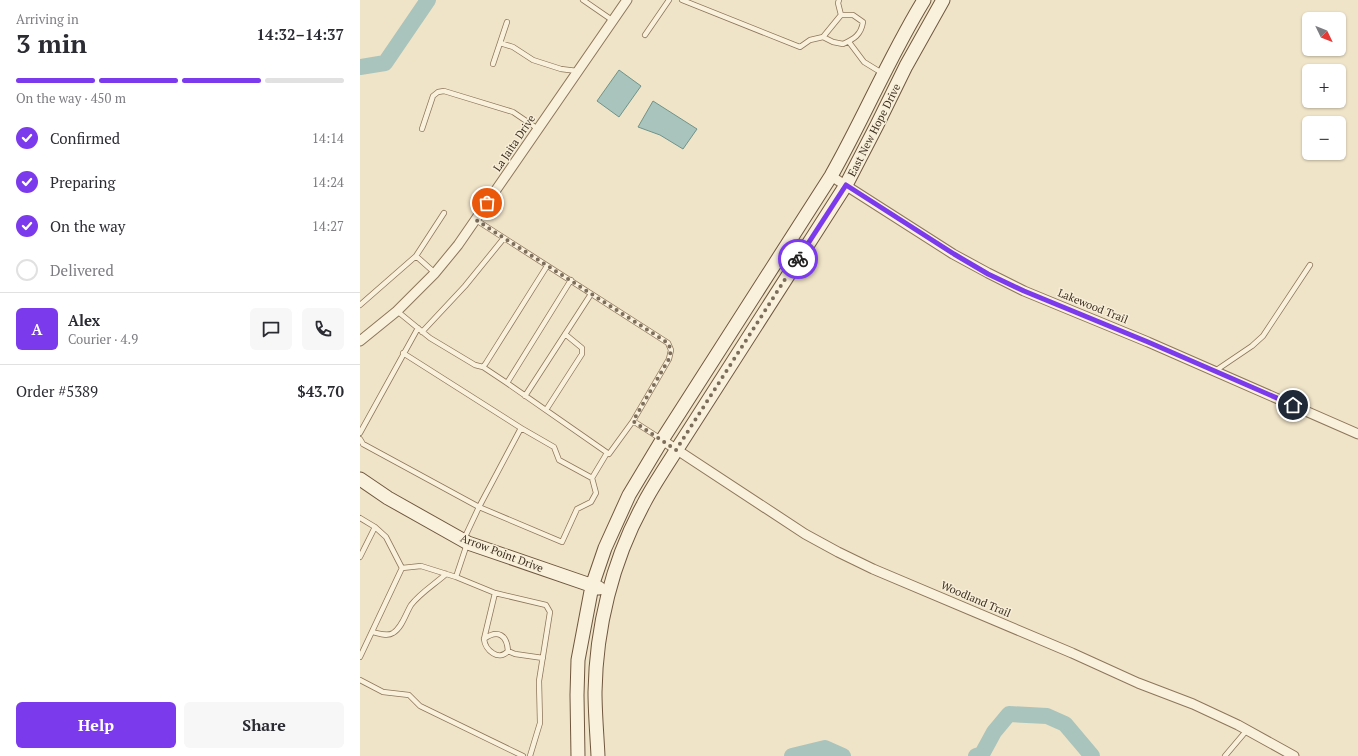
<!DOCTYPE html>
<meta charset="utf-8">
<style>
body{margin:0;font-family:"PT Serif",serif;background:#f7f7f7;color:#2b2b33;height:100vh;display:flex;flex-direction:column;font-size:15px;white-space:nowrap}
*{box-sizing:border-box;margin:0}
p{font-size:13px;color:#7c7c81}
.icon{flex:none;width:22px;height:22px;fill:none;stroke:currentColor;stroke-width:2;stroke-linecap:round;stroke-linejoin:round}
.map{position:relative;flex:1;overflow:hidden}
.panel{display:flex;flex-direction:column;background:#fff;width:360px}
.panel>*{flex:none}
.needle{width:26px;rotate:133deg}
.controls{position:absolute;left:942px;top:12px;display:grid;gap:8px}
.controls a{display:grid;place-items:center;width:44px;height:44px;border-radius:6px;background:#fff;box-shadow:0 1px 3px #0004;font-size:20px}
.pin{position:absolute;display:grid;place-items:center;width:34px;height:34px;color:#fff;margin:-17px;border:2px solid #fff;border-radius:50%;box-shadow:0 1px 4px #0007}
.courier{position:absolute;display:grid;place-items:center;width:40px;height:40px;margin:-20px;border:3px solid #7c3aed;border-radius:50%;background:#fff;color:#222;box-shadow:0 1px 5px #0007}
.summary em{font-style:normal;font-weight:700}
.summary div{display:flex;flex-direction:column-reverse}
.summary{display:flex;align-items:center;justify-content:space-between;height:68px;padding:0 16px}
h1{font-size:26px;font-weight:700;line-height:30px}
.bar{display:grid;grid-template-columns:repeat(4,1fr);gap:6px 4px;align-content:center;height:48px;padding:0 16px}
.bar i{height:5px;border-radius:3px;background:#e1e1e2}
.bar .selected{background:#7c3aed}
.bar p{grid-column:span 4}
.line{display:flex;align-items:center;gap:10px;padding:0 16px;border-top:1px solid #e1e1e2}
.line div{flex:1}
.round{display:grid;place-items:center;flex:none;width:42px;height:42px;border-radius:6px;background:#f7f7f7}
ol{padding:0 16px;list-style:none}
li{display:flex;align-items:center;gap:12px;height:44px}
li p{margin-inline-start:auto}
li .icon{padding:4px;border-radius:50%;background:#7c3aed;color:#fff;stroke-width:4}
li:last-child{color:#7c7c81}
li i{width:22px;height:22px;border:2px solid #e1e1e2;border-radius:50%}
.primary-button{display:flex;gap:8px;margin-top:auto;padding:8px 16px}
.primary-button a{flex:1;height:46px;border-radius:6px;background:#7c3aed;color:#fff;font-size:16px;font-weight:700;line-height:46px;text-align:center}
.primary-button a+a{background:#f7f7f7;color:#2b2b33}
main{display:flex;flex:1;min-height:0}
.map>svg:first-child{display:block}
.water{fill:#a9c4bc;stroke:#6f938a}
.lines{fill:none;stroke-linecap:round;stroke-linejoin:round}
.river{stroke:#a9c4bc;stroke-width:16}
.lane-casing{stroke:#8d765c;stroke-width:6}
.street-casing{stroke:#8d765c;stroke-width:11}
.secondary-casing{stroke:#6f573f;stroke-width:15}
.lane{stroke:#faf1dc;stroke-width:4.5}
.street{stroke:#faf1dc;stroke-width:9}
.secondary{stroke:#faf1dc;stroke-width:13}
.done{stroke:#7c6e5b;stroke-width:4;stroke-dasharray:0 7.2}
.route{stroke:#7c3aed;stroke-width:5}
.labels{text-anchor:middle;dominant-baseline:central;stroke-width:3;stroke-linejoin:round;paint-order:stroke}
.street-label{font-size:11px;fill:#3d2e20;stroke:#f7eed8}
</style>
<main>
<section class="panel">
<div class="summary"><div><h1>3 min</h1><p>Arriving in</p></div><em>14:32–14:37</em></div>
<div class="bar"><i class="selected"></i><i class="selected"></i><i class="selected"></i><i></i><p>On the way · 450 m</p></div>
<ol>
<li><svg class="icon" aria-label="check" viewBox="0 0 24 24"><path d="M5 12l5 5 9-10"/></svg>Confirmed<p>14:14</p></li>
<li><svg class="icon" aria-label="check" viewBox="0 0 24 24"><path d="M5 12l5 5 9-10"/></svg>Preparing<p>14:24</p></li>
<li><svg class="icon" aria-label="check" viewBox="0 0 24 24"><path d="M5 12l5 5 9-10"/></svg>On the way<p>14:27</p></li>
<li><i></i>Delivered</li>
</ol>
<div class="line" style="height:72px"><b class="round" style="background:#7c3aed;color:#fff">A</b><div><b>Alex</b><p>Courier · 4.9</p></div><a class="round"><svg class="icon" aria-label="chat" viewBox="0 0 24 24"><path d="M4 5h16v11H9l-5 4z"/></svg></a><a class="round"><svg class="icon" aria-label="phone" viewBox="0 0 24 24"><path d="M5 4h4l2 5-3 2q2 4 5 5l2-3 5 2v4C11 20 4 13 5 4z"/></svg></a></div>
<div class="line" style="height:52px"><div>Order #5389</div><b>$43.70</b></div>
<div class="primary-button"><a>Help</a><a>Share</a></div>
</section>
<div class="map">
<svg width="998" height="756" viewBox="0 0 998 756">
<rect width="100%" height="100%" fill="#f0e4c8"/>
<path class="water" d="M259 70 281 86 259 117 237 101Z
M293 101 337 129 323 149 300 135 278 127Z"/>
<g class="lines">
<path class="river" d="M0 67 25 63 68 0
M432 756 465 748 483 756
M616 756 622 754 634 732 649 714 687 716 705 724 732 756"/>
<defs>
<path id="lane" d="M223 0 252 20
M322 0 440 47 450 40 463 37
M479 0 478 3 481 15
M481 15H493L503 22C501 35 494 39 483 44L473 42 463 37Z
M285 35 309 0
M489 42 504 62 522 73
M140 43 153 47 173 60 201 69 217 71
M133 64 147 22
M62 129 73 96 78 92 84 91 153 112 178 129
M116 220 308 343 311 350 309 359 273 421 301 439
M56 256 75 273
M211 280 147 383 249 454 273 421
M0 305 56 256 84 213
M37 311 70 338 115 365 123 367 126 363 187 266
M62 332 105 286 144 238
M123 367 147 383
M855 371 892 346 903 336 950 265
M165 396 231 294
M186 410 222 354V348L205 334
M161 428 194 447 199 460 232 478 247 453
M0 433 58 328
M0 439 3 444 119 507 161 428 43 353
M0 518 15 527 0 557
M15 527 26 537 42 568 61 566 96 577
M104 539 119 507 202 542 217 509 231 502 236 493 232 478
M107 544 96 577 135 593 186 605 190 612 179 681 180 723 170 756
M12 632C18 633 27 637 33 633 42 628 46 613 51 605 60 593 75 584 86 574
M124 639C138 629 147 635 148 651 139 662 125 650 124 639L135 593
M148 651 155 654 183 658
M0 657 42 568
M0 680 23 692 49 695 60 706 163 756
M865 756 887 730"/>
<path id="street" d="M471 176 593 254 628 273 664 291 788 342 998 434
M0 341 37 311 75 273 98 245 267 0
M302 440 445 534 478 552 513 569 712 653 778 683 833 704 878 725 934 756"/>
<path id="secondary" d="M0 479 28 498 108 543 239 588
M218 756 217 695 218 660 232 586 245 548 269 495 302 440 471 176C504 118 529 57 564 0
M238 756C237 735 235 713 235 692 236 628 252 562 283 505 289 493 296 482 303 471L486 185 517 125 546 66 583 0"/>
</defs>
<use href="#lane" class="lane-casing"/>
<use href="#street" class="street-casing"/>
<use href="#secondary" class="secondary-casing"/>
<use href="#lane" class="lane"/>
<use href="#street" class="street"/>
<use href="#secondary" class="secondary"/>
</g>
<g class="lines">
<path class="done" d="M127 203 116 220 308 343 311 350 309 359 273 421 316 450 438 259"/>
<path class="route" d="M438 259 486 185 594 254 628 274 664 291 788 342 933 405"/>
</g>
<g class="labels">
<g class="street-label">
<text transform="translate(514 130) rotate(-63)">East New Hope Drive</text>
<text transform="translate(154 143) rotate(-56)">La Jaita Drive</text>
<text transform="translate(733 306) rotate(22)">Lakewood Trail</text>
<text transform="translate(142 553) rotate(21)">Arrow Point Drive</text>
<text transform="translate(616 599) rotate(23)">Woodland Trail</text>
</g>
</g>
</svg>
<div class="controls">
<a><svg class="needle" viewBox="-14 -14 28 28"><path d="M0-13l5 13h-10z" fill="#e53935"/><path d="M0 13l5-13h-10z" fill="#7c7c81"/></svg></a>
<a>+</a>
<a>−</a>
</div>
<div class="pin" style="left:127px;top:203px;background:#ea580c"><svg class="icon" aria-label="bag" viewBox="0 0 24 24"><path d="M5 8h14l-1 12H6zM9 8a3 3 0 0 1 6 0"/></svg></div>
<div class="pin" style="left:933px;top:405px;background:#1f2937"><svg class="icon" aria-label="home" viewBox="0 0 24 24"><path d="M3 11l9-7 9 7M6 9v11h12V9"/></svg></div>
<div class="courier" style="left:438px;top:259px"><svg class="icon" aria-label="bike" viewBox="0 0 24 24"><circle cx="6" cy="16" r="4"/><circle cx="18" cy="16" r="4"/><path d="M6 16l4-8h5l3 8M10 8l3 8H6M13 5h3"/></svg></div>
</div>
</main>
